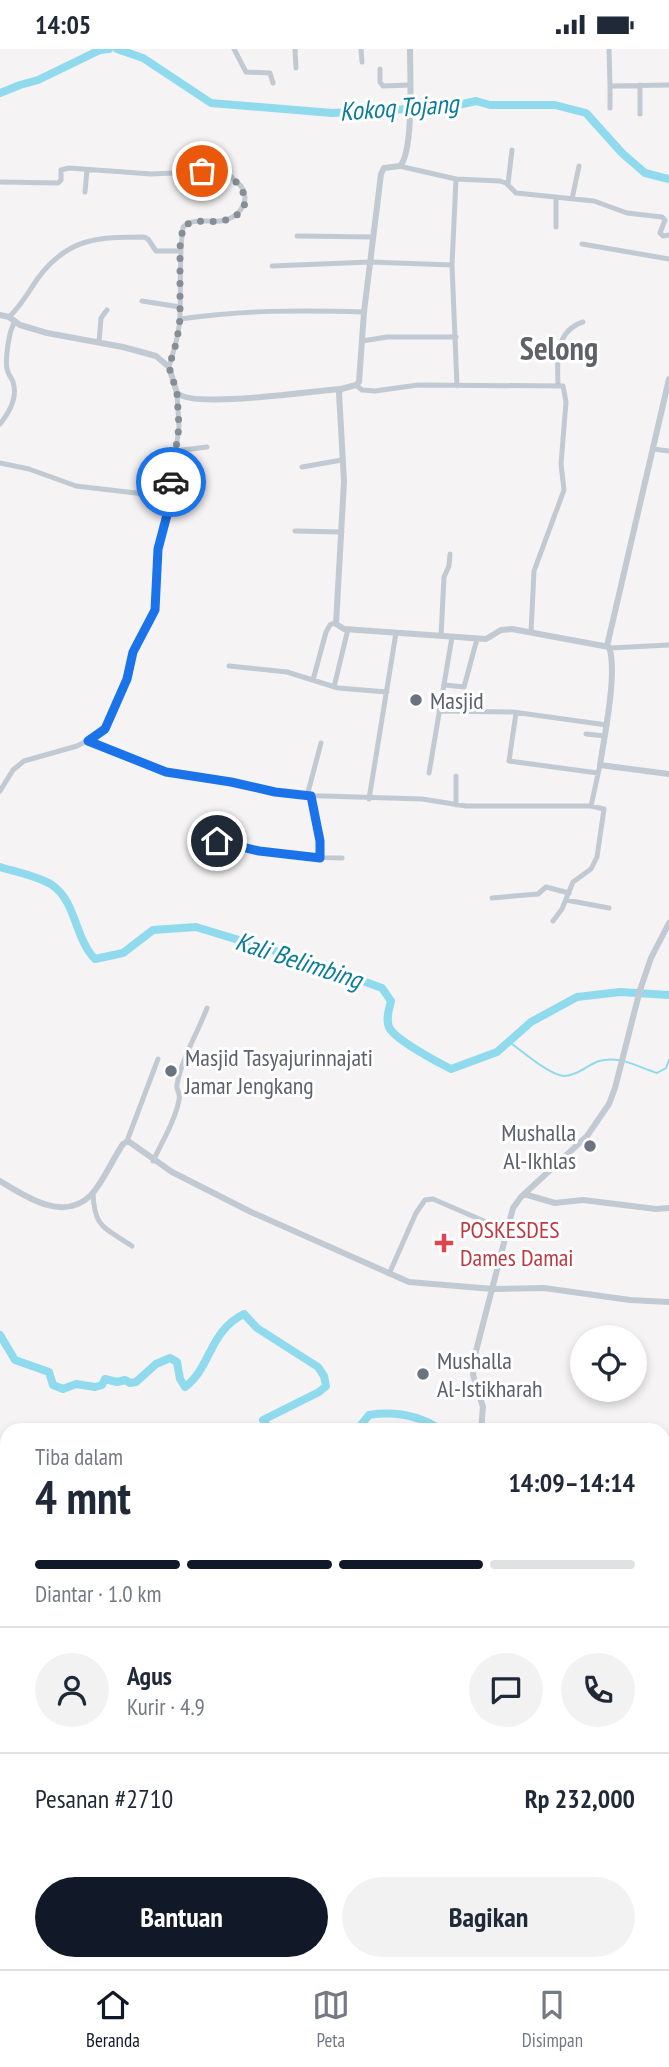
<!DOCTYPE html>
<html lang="id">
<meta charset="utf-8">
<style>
body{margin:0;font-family:"PT Sans Narrow",sans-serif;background:#f2f2f3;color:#1f2937;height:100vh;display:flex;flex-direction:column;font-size:26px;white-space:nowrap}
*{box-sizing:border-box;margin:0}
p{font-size:23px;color:#747a83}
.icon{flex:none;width:38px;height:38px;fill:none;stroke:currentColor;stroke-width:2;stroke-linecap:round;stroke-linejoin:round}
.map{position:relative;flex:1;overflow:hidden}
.drawer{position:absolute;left:0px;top:1374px;width:670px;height:548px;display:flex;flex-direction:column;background:#fff;border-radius:21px 21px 0 0;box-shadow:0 4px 10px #0003}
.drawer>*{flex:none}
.controls{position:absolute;left:570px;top:1276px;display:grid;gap:14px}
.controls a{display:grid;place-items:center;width:77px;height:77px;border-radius:50%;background:#fff;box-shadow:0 4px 10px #0003;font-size:35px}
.pin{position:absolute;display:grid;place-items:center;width:60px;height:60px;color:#fff;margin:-30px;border:4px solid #fff;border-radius:50%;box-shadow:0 2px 7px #0007}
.courier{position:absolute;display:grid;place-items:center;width:70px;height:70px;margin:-35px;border:5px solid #1a73e8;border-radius:50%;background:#fff;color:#222;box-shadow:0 2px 9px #0007}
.headline em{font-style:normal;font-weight:800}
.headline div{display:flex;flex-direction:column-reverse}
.headline{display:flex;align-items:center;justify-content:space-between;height:119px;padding:0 35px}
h1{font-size:46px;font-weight:800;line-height:52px}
.bar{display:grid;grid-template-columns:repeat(4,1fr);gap:10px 7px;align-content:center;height:84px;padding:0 35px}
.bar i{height:9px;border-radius:5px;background:#e0e1e3}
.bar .selected{background:#111827}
.bar p{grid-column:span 4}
.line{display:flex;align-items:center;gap:18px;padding:0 35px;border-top:2px solid #e0e1e3}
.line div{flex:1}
.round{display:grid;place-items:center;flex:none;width:74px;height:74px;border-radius:37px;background:#f2f2f3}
.cta{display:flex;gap:14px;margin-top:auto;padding:14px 35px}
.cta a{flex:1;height:80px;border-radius:42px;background:#111827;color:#fff;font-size:28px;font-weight:800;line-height:80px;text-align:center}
.cta a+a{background:#f2f2f3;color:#1f2937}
.status{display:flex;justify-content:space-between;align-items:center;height:49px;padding:0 35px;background:#fff;direction:ltr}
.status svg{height:19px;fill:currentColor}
.tab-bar{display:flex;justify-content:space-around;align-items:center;height:98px;border-top:2px solid #e0e1e3;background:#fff;font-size:19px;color:#747a83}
.tab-bar a{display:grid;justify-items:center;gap:4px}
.tab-bar .selected{color:#111827}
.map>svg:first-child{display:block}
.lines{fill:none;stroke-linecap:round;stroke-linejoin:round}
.stream{stroke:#90daee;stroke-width:2}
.river{stroke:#90daee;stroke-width:8}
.minor{stroke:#c1cad2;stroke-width:5}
.tertiary{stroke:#c1cad2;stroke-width:6}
.done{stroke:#868d94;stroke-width:7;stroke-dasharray:0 12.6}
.route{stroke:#1a73e8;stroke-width:9}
.worship-dot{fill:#6b7280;stroke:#fff;stroke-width:2.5}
.health-dot{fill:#e0444e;stroke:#fff;stroke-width:2.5}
.labels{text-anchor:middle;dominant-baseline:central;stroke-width:6;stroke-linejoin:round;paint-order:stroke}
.worship-label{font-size:24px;fill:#5b616d;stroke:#fff;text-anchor:start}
.health-label{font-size:24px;fill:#be3a42;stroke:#fff;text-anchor:start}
.water-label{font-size:26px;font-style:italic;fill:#0c7c9b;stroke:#fff}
.district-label{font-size:32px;font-weight:bold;fill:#5f6368;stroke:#fff}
</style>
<div class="status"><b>14:05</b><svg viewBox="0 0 49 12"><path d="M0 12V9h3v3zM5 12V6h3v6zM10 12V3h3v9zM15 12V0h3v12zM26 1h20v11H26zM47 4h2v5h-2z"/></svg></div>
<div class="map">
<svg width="669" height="1920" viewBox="0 0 669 1920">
<rect width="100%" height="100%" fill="#f5f3f3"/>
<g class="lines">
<path class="stream" d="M508 992C521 1001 549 1026 564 1027 577 1027 587 1016 599 1012 619 1006 638 1018 657 1024L666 1019 669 1011"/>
<path class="river" d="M117 0 143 9 211 54 332 64 449 58 476 52 490 56H555L586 64 622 104 645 124 669 130
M0 44 20 36 38 31 100 1 109 0
M0 818C16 823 38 827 52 836 76 852 75 890 95 910L123 904 153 881 196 878 308 912 382 939 391 952C389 960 385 972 390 980 398 992 437 1013 451 1020L497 1003 531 973 577 948 620 943 669 946
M0 1286 15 1311 49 1323 53 1336 63 1340 76 1335 95 1338 102 1336 105 1330 117 1333 125 1331 130 1334 136 1333 156 1315 170 1309 177 1313 180 1330 185 1338C211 1319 209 1282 244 1265L257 1279 318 1318 324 1327 326 1337 319 1343 263 1371 270 1381
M357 1381 369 1366C395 1362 419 1366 441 1381
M663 1402H669"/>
<path class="minor" d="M234 0 246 23 270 24 273 34
M295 0 296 19
M361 0 362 13
M609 0 610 37 669 36
M380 20V33L383 37 410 36
M610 59V37
M640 65V36
M399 117 456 130 500 132 506 134 516 144 594 152 627 164 662 168 665 171 660 184 663 187 669 186
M456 130 452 216 457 337
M0 133 58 134 61 131V121L69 119 151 125 219 122C227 123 231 128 237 133 252 146 244 165 226 171 212 175 195 167 183 178 179 207 181 236 180 265 180 283 174 300 169 318
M508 135 512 101
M85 143 87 121
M556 149V178
M572 150 579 117
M297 187 373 188
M582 195 669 210
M272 217 370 213 452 216
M142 252 180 258
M9 268C21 257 29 242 38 229 68 189 97 188 144 188L148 190 156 202H180
M180 270C241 261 302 261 364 263
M362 292 387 288H456
M99 293 101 269 107 261
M558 335C557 311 555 282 583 273
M356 336 362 341 375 342 418 336 563 337 566 353 561 415 564 441 534 522 531 583
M0 375C9 364 18 348 13 333 12 329 9 327 8 323 4 314 9 280 15 273
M653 400 669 402
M175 402 207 398
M0 414 29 420 76 437 170 448
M302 418 342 411
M295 482 342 483
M441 587 444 528 449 517 450 505
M610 599 669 596
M229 617 287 623 338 639 387 643
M313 631 326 583 330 576 336 573
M445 636 464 638 477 590
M334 638 348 580
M439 662 513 663 607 676
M516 664 509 712 598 724
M586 685 605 687
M88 692 166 723 231 733 291 746 422 750 466 757H591L600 716
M429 724 452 588
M456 727V756
M0 742 13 721 24 712 77 697 100 685 114 662 127 630 133 603 156 556 158 500 169 456 179 378 177 344
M307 747 321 694
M311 747 319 792 320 809
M369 750 396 584
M217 792C258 802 299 809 342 809
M492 849 538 845 546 838 569 844
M566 851 609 859
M553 872 562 860 573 833 591 820 597 808 604 760 591 757
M127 1092 158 1010
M153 1112C162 1093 175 1072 179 1051 181 1044 176 1042 177 1036 181 1011 198 983 207 959
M93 1143C94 1179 104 1178 132 1197
M389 1225 416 1164 425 1151 433 1150 507 1182
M0 1551H7
M0 1581 7 1583
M0 1668 7 1669
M663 1764 669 1765
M663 1786 669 1787
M0 1790H7
M663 1818H669
M0 1833H7
M663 1850H669
M0 1872H7
M453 1914V1920
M38 1920V1914
M61 1920V1914
M82 1920V1914
M130 1920 131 1914"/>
<path class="tertiary" d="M410 0C410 23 414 102 400 117L384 119 381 125 364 263 359 333 356 336 341 340 339 344 344 432 336 575 344 580 486 590 501 581 512 580 609 598C618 622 604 689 600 716L669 725
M0 266 9 268 20 276 47 284 123 298 156 307 169 318 177 344C193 360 312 342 340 340
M607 597 669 330
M0 1132C25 1147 63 1174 91 1146 104 1132 112 1111 123 1095L128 1092 172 1123 251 1163 409 1233 493 1240 544 1239 630 1251 669 1253
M524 1145 555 1154 583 1151 656 1160 669 1159
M481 1381 483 1358 473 1326 476 1302 513 1159 521 1148 587 1087 609 1055 615 1039 640 941 651 909 669 874
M663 1414H669
M0 1622 7 1624
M663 1745H669"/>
</g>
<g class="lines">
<path class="done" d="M171 433 179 378 177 344 169 318 177 291 180 270V198L183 178C195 168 212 175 226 171 251 163 249 145 233 130 224 121 215 121 202 122"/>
<path class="route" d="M171 433 167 466 158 500 155 561 133 603 127 630 105 680 88 692 166 723 231 733 275 743 311 747 320 792V809L259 802 217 792"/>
</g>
<g class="worship-dot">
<circle cx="416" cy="651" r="7"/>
<circle cx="171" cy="1022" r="7"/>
<circle cx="590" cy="1097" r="7"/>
<circle cx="423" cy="1325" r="7"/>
</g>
<path class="health-dot" d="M440.5 1183.5h7v7h7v7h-7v7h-7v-7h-7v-7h7z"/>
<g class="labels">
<g class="worship-label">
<text x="430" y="651">Masjid</text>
<text x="185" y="1008">Masjid Tasyajurinnajati<tspan x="185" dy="28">Jamar Jengkang</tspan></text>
<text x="576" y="1083" text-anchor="end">Mushalla<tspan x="576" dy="28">Al-Ikhlas</tspan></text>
<text x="437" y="1311">Mushalla<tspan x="437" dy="28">Al-Istikharah</tspan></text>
</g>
<g class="health-label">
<text x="460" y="1180">POSKESDES<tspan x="460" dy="28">Dames Damai</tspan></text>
</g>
<g class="water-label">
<text transform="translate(399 58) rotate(-4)">Kokoq Tojang</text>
<text transform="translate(299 911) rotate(18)">Kali Belimbing</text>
</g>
<g class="district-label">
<text x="559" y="299">Selong</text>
</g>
</g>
</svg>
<div class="controls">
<a><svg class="icon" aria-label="locate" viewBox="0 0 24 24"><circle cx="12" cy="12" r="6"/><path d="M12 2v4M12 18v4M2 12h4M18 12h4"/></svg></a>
</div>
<div class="pin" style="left:202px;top:122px;background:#ea580c"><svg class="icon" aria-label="bag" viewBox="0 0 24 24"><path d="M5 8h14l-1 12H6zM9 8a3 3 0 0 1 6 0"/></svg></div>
<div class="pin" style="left:217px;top:792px;background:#1f2937"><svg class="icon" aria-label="home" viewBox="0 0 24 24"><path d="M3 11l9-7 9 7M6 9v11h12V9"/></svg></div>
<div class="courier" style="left:171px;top:433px"><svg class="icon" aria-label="car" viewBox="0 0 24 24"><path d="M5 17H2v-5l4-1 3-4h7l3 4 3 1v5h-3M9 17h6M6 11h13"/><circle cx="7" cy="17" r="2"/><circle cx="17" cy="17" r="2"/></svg></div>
<section class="drawer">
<div class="headline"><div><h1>4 mnt</h1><p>Tiba dalam</p></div><em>14:09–14:14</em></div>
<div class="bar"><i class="selected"></i><i class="selected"></i><i class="selected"></i><i></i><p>Diantar · 1.0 km</p></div>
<div class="line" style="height:126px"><a class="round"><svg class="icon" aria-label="person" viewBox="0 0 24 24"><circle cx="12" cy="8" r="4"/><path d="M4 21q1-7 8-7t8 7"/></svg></a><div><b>Agus</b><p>Kurir · 4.9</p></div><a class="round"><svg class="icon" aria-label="chat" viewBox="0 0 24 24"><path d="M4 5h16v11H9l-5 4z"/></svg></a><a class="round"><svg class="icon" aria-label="phone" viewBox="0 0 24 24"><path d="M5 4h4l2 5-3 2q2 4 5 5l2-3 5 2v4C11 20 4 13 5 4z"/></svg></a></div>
<div class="line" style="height:91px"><div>Pesanan #2710</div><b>Rp 232,000</b></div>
<div class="cta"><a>Bantuan</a><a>Bagikan</a></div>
</section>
</div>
<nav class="tab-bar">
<a class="selected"><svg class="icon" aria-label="home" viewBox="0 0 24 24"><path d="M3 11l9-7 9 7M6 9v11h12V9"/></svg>Beranda</a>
<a><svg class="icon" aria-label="map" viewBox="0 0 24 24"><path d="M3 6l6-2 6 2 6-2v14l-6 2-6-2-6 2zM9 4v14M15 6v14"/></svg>Peta</a>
<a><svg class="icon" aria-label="saved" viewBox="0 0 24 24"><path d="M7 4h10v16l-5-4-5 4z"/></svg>Disimpan</a>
</nav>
